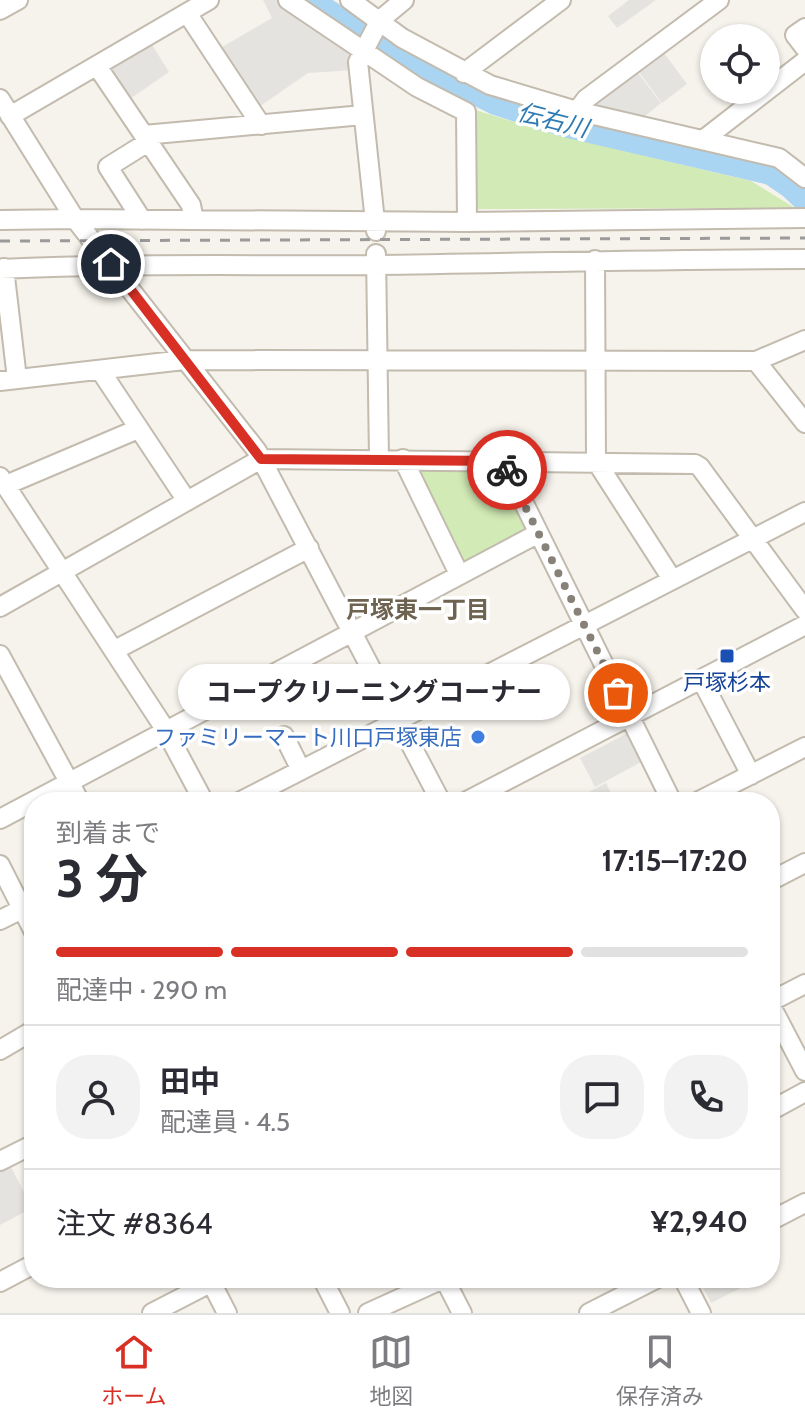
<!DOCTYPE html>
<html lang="ja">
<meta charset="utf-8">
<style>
body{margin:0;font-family:Cabin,"Noto Sans JP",sans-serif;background:#f2f2f3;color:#2b2b33;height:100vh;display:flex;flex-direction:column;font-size:30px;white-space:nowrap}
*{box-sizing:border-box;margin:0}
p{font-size:26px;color:#7c7c81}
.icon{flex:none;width:44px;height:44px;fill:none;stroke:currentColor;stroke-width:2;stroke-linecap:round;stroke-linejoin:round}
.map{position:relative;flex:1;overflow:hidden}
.details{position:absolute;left:24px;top:792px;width:756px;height:496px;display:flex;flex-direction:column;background:#fff;border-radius:32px;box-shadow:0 2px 6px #0004}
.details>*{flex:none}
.fabs{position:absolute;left:700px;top:24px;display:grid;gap:16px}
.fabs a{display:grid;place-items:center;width:80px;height:80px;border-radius:50%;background:#fff;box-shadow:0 2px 6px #0004;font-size:40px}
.pin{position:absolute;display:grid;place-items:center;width:68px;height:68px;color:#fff;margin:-34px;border:4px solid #fff;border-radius:50%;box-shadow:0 2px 8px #0007}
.courier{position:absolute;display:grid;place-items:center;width:80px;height:80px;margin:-40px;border:6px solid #d93025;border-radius:50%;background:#fff;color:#222;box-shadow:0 2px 10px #0007}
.bubble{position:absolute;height:56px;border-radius:28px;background:#fff;box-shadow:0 2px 6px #0004;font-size:26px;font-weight:700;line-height:56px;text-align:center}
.headline em{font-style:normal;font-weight:700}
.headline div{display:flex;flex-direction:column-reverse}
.headline{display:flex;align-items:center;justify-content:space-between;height:136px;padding:0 32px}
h1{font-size:52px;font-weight:700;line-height:60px}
.bar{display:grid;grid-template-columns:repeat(4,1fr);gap:12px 8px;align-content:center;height:96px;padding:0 32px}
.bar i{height:10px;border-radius:6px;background:#e1e1e2}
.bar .active{background:#d93025}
.bar p{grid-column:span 4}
.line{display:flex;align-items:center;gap:20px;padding:0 32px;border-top:2px solid #e1e1e2}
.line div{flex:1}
.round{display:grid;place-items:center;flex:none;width:84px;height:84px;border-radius:32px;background:#f2f2f3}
.dock{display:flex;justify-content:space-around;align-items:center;height:112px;border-top:2px solid #e1e1e2;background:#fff;font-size:22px;color:#7c7c81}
.dock a{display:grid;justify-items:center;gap:4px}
.dock .active{color:#d93025}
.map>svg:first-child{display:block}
.park{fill:#d2eab5}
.parking{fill:#e5e3e0}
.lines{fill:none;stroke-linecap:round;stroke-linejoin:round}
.stream{stroke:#a9d4f2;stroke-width:3}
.river{stroke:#a9d4f2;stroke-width:20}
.minor-casing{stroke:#c2bbae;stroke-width:22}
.minor{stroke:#fff;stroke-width:18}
.rail{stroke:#9a9a9a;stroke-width:3;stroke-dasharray:10 10;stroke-linecap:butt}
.done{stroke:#878178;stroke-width:8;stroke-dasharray:0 14.4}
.route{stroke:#d93025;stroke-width:10}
.transit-dot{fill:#1a4fb4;stroke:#fff;stroke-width:3}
.shop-dot{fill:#3f7fe0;stroke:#fff;stroke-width:3}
.labels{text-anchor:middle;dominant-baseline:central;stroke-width:7;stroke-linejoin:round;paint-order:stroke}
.transit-label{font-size:22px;fill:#164399;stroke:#fff}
.shop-label{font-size:22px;fill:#366cbe;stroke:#fff;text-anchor:end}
.water-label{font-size:24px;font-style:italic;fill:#2e7ab2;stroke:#fff}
.neighbourhood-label{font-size:24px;font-weight:bold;fill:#6e6250;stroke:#fff}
</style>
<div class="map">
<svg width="805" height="1313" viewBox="0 0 805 1313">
<rect width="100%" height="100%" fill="#f6f3ec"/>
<path class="park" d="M472 109 553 134 751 181 795 208 476 209 471 205Z
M420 470H497L502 473 528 526 526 534 466 566 458 562 414 477Z"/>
<path class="parking" d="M263 0H278L350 49 354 52 355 70 308 73 256 109 217 50 272 18Z
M629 0H656L617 28 608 16Z
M149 40 169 72 127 101 107 72 108 64Z
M661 49 687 84 662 103 636 68Z
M635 69 661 103 639 121 593 110 592 100Z
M626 734 631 736 643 761 595 787 580 758Z
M606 783 616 802H570Z
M9 1163 32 1208 0 1225V1168Z
M698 1278H739L743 1287 711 1303Z"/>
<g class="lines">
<path class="stream" d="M562 133 564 127"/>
<path class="river" d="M314 0 411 62 495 105 564 127 770 175 789 188 805 203"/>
<defs>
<path id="minor" d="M288 0 417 87 466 112 467 222
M350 0 402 38 490 85 577 111 779 158 805 178
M0 10 18 0
M187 13 261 125
M805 28 795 35 805 48
M97 66 191 205 194 220
M464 73 561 0
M0 99 75 219 257 451 441 802
M577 111 586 99 719 0
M10 116 209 0
M144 135 363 115
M703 140 805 61
M0 220 75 219 467 222 805 218
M142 220 108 167 148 142
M376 231 358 62 380 20 404 0
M376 254 379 459
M595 260 596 461 672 579
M4 268 17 379
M0 269C125 263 250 266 375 265 519 263 662 259 805 259
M756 361 805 423
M100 370 187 501
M0 381 184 360 756 361 805 340
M403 459 459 574
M503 461 672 802
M0 477 165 729 204 802
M6 485 138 429
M0 607 261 459 695 464 700 467 805 610
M115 650 309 548
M0 655 80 802
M701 679 751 775
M284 736 301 770
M239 802 805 512
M465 802 805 625
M697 802 805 747
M0 819 537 534
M0 865 34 932
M770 881 805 863
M0 920 22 909
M770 1002 805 984
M770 1004 805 1071
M0 1050 34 1030
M770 1111 805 1092
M0 1161 34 1144
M770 1221 805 1203
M209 1278 227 1313
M322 1278 340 1313
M444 1278 462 1313
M683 1278 701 1313
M0 1282 34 1264
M152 1313 212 1282
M368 1313 445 1278
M589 1313 658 1278"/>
</defs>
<use href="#minor" class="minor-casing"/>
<use href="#minor" class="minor"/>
<path class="rail" d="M0 241 805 238"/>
</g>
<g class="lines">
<path class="done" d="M507 470 618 693"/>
<path class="route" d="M111 264 261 459 503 461 507 470"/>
</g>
<rect class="transit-dot" x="719" y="648" width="16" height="16" rx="4"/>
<circle class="shop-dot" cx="478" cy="737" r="8"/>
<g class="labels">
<g class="transit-label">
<text x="727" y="682">戸塚杉本</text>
</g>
<g class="shop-label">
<text x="462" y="737">ファミリーマート川口戸塚東店</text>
</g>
<g class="water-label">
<text transform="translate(553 120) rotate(14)">伝右川</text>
</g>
<g class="neighbourhood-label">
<text x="418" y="609">戸塚東一丁目</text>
</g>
</g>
</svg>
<div class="fabs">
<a><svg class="icon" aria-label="locate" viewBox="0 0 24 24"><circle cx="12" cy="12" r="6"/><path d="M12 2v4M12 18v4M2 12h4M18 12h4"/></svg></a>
</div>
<div class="pin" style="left:618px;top:693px;background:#ea580c"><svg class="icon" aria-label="bag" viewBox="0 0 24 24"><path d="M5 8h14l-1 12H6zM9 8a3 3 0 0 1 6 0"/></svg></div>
<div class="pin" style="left:111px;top:264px;background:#1f2937"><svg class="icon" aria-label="home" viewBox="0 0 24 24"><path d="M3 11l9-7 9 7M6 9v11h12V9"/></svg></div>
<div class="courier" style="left:507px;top:470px"><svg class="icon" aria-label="bike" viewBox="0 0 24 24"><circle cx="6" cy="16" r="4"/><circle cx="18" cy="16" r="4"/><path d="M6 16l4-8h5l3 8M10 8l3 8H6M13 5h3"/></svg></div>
<div class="bubble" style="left:178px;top:664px;width:392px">コープクリーニングコーナー</div>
<section class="details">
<div class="headline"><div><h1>3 分</h1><p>到着まで</p></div><em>17:15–17:20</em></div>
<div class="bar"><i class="active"></i><i class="active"></i><i class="active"></i><i></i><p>配達中 · 290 m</p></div>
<div class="line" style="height:144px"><a class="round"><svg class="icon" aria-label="person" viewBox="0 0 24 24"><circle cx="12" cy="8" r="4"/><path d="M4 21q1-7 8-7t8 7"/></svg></a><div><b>田中</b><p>配達員 · 4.5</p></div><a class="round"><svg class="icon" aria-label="chat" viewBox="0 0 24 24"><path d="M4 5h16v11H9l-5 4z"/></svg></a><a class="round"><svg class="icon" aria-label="phone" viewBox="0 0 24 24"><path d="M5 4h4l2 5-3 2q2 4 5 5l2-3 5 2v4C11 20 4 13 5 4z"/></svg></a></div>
<div class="line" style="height:104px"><div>注文 #8364</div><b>¥2,940</b></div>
</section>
</div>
<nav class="dock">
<a class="active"><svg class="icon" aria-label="home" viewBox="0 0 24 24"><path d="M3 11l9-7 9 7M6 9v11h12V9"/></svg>ホーム</a>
<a><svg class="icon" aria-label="map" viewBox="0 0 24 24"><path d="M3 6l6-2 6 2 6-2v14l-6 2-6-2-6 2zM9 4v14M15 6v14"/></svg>地図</a>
<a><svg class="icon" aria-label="saved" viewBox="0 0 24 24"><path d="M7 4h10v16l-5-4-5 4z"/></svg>保存済み</a>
</nav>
